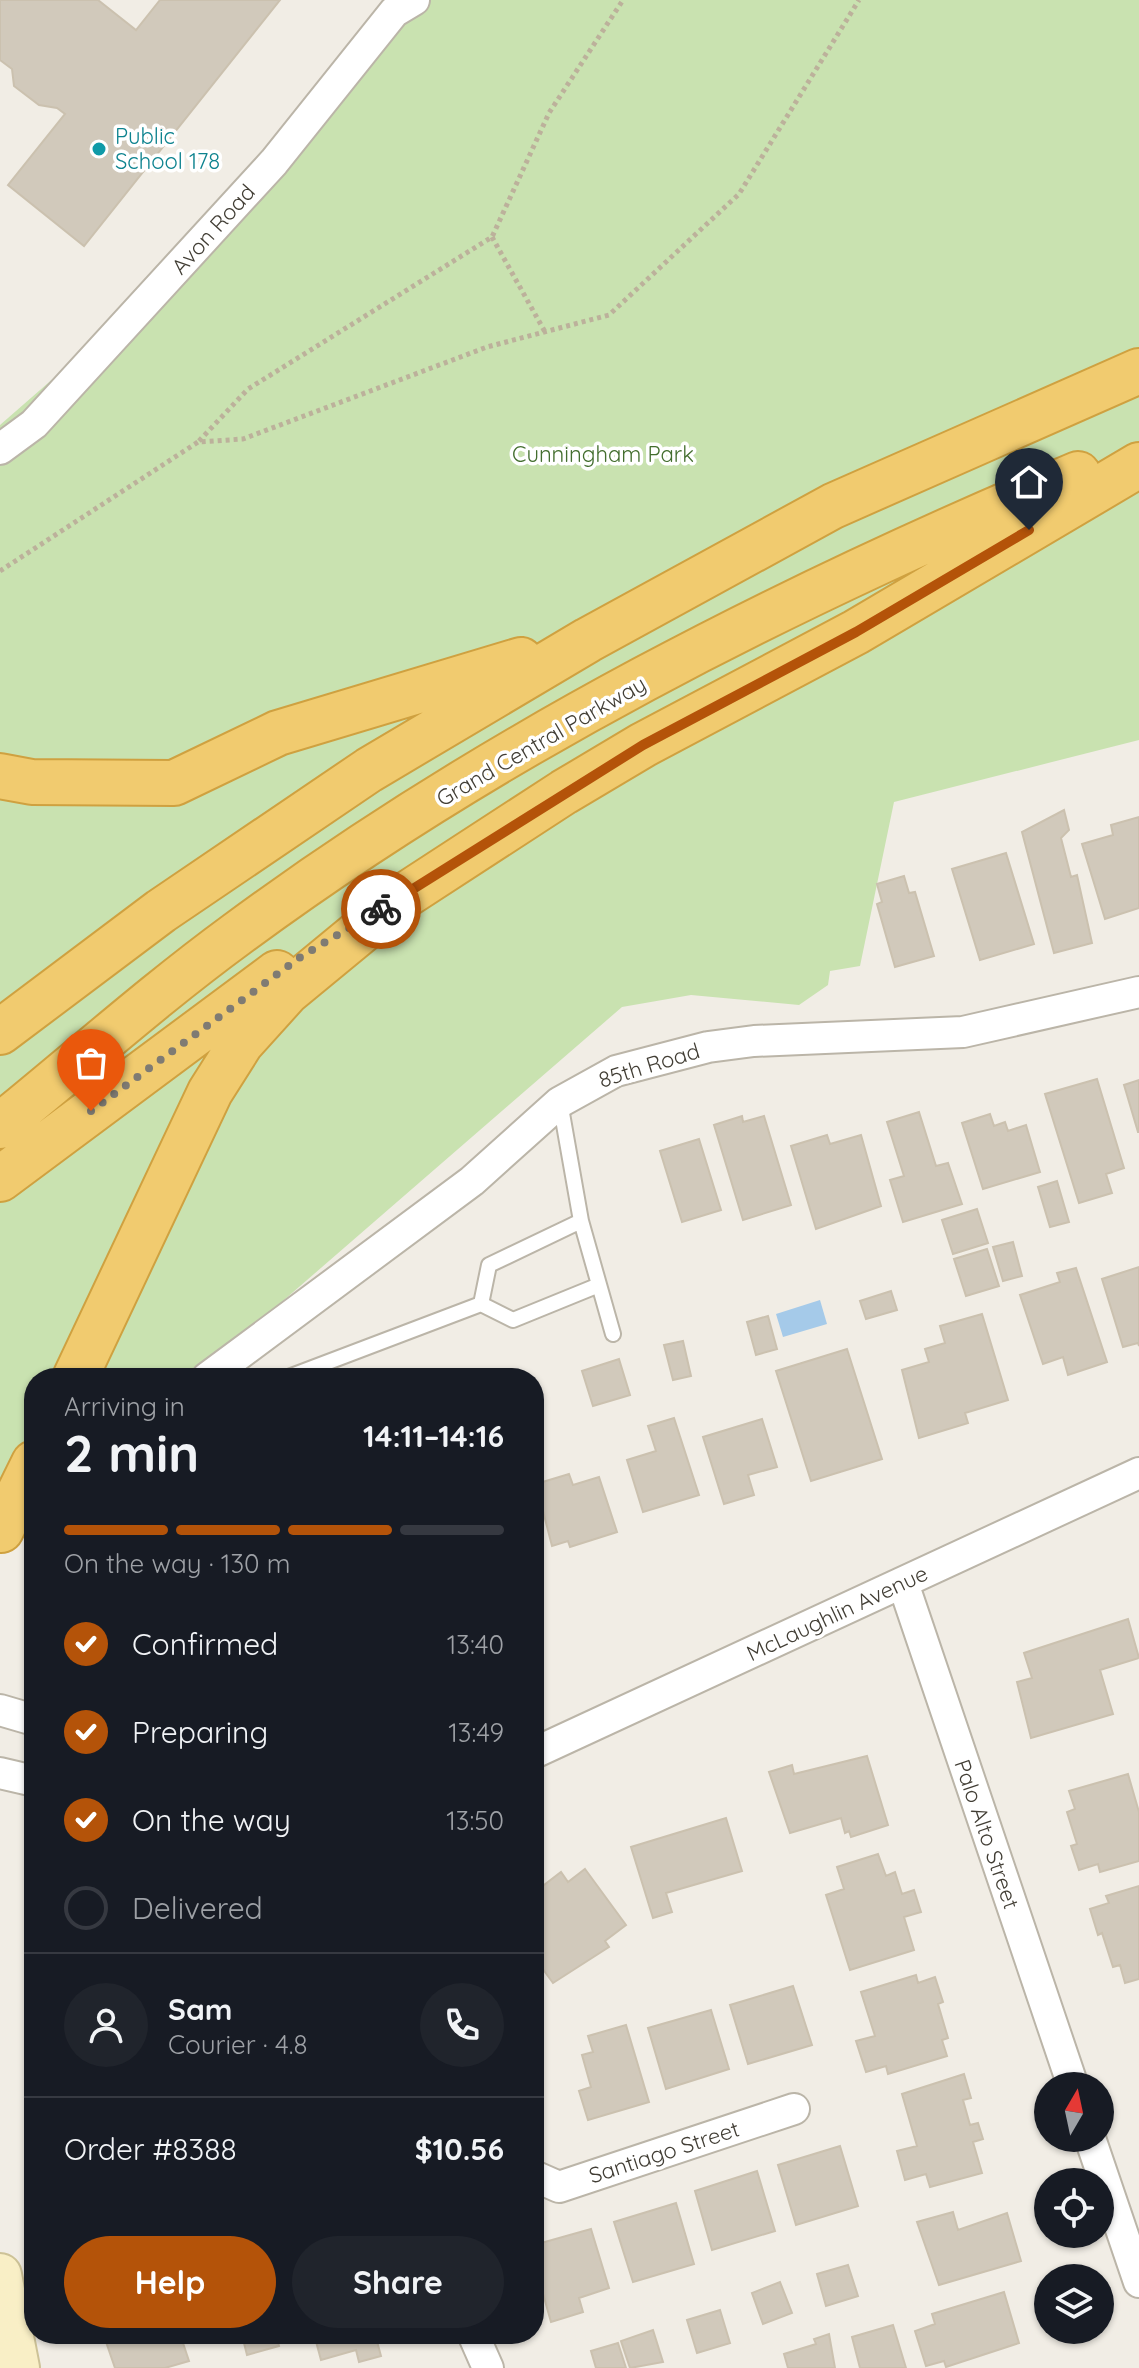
<!DOCTYPE html>
<meta charset="utf-8">
<style>
body{margin:0;font-family:Quicksand,sans-serif;background:#20242c;color:#f1f3f6;height:100vh;display:flex;flex-direction:column;font-size:30px;white-space:nowrap}
*{box-sizing:border-box;margin:0}
p{font-size:26px;color:#9ea1a6}
.icon{flex:none;width:44px;height:44px;fill:none;stroke:currentColor;stroke-width:2;stroke-linecap:round;stroke-linejoin:round}
.map{position:relative;flex:1;overflow:hidden}
.drawer{position:absolute;left:24px;top:1368px;width:520px;height:976px;display:flex;flex-direction:column;background:#171b24;border-radius:32px;box-shadow:0 2px 6px #0004}
.drawer>*{flex:none}
.needle{width:52px;rotate:9deg}
.controls{position:absolute;left:1034px;top:2072px;display:grid;gap:16px}
.controls a{display:grid;place-items:center;width:80px;height:80px;border-radius:50%;background:#171b24;box-shadow:0 2px 6px #0004;font-size:40px}
.pin{position:absolute;display:grid;place-items:center;width:68px;height:68px;color:#fff;margin:-82px -34px;border-radius:50% 50% 50% 0;rotate:-45deg;box-shadow:0 0 8px #0007}
.pin .icon{rotate:45deg}
.courier{position:absolute;display:grid;place-items:center;width:80px;height:80px;margin:-40px;border:6px solid #b45309;border-radius:50%;background:#fff;color:#222;box-shadow:0 2px 10px #0007}
.overview em{font-style:normal;font-weight:700}
.overview div{display:flex;flex-direction:column-reverse}
.overview{display:flex;align-items:center;justify-content:space-between;height:136px;padding:0 40px}
h1{font-size:52px;font-weight:700;line-height:60px}
.bar{display:grid;grid-template-columns:repeat(4,1fr);gap:12px 8px;align-content:center;height:96px;padding:0 40px}
.bar i{height:10px;border-radius:6px;background:#363941}
.bar .selected{background:#b45309}
.bar p{grid-column:span 4}
.line{display:flex;align-items:center;gap:20px;padding:0 40px;border-top:2px solid #363941}
.line div{flex:1}
.round{display:grid;place-items:center;flex:none;width:84px;height:84px;border-radius:42px;background:#20242c}
ol{padding:0 40px;list-style:none}
li{display:flex;align-items:center;gap:24px;height:88px}
li p{margin-inline-start:auto}
li .icon{padding:8px;border-radius:50%;background:#b45309;color:#fff;stroke-width:4}
li:last-child{color:#9ea1a6}
li i{width:44px;height:44px;border:4px solid #363941;border-radius:50%}
.action{display:flex;gap:16px;margin-top:auto;padding:16px 40px}
.action a{flex:1;height:92px;border-radius:48px;background:#b45309;color:#fff;font-size:32px;font-weight:700;line-height:92px;text-align:center}
.action a+a{background:#20242c;color:#f1f3f6}
.map>svg:first-child{display:block}
.green{fill:#c9e2b0}
.water{fill:#a5cae9}
.building{fill:#d1c9bb;stroke:#cbc1af;stroke-width:2}
.lines{fill:none;stroke-linecap:round;stroke-linejoin:round}
.lane-casing{stroke:#bbb5a8;stroke-width:18}
.street-casing{stroke:#bbb5a8;stroke-width:34}
.secondary-casing{stroke:#cdc297;stroke-width:46}
.highway-casing{stroke:#cfa140;stroke-width:48}
.path{stroke:#bcb19b;stroke-width:5;stroke-dasharray:4 4;stroke-linecap:butt}
.lane{stroke:#fff;stroke-width:14}
.street{stroke:#fff;stroke-width:30}
.secondary{stroke:#f9efc6;stroke-width:42}
.highway{stroke:#f1cb6f;stroke-width:44}
.done{stroke:#7f7b73;stroke-width:8;stroke-dasharray:0 14.4}
.route{stroke:#b45309;stroke-width:10}
.culture-dot{fill:#0f9aa8;stroke:#fff;stroke-width:3}
.labels{text-anchor:middle;dominant-baseline:central;stroke-width:7;stroke-linejoin:round;paint-order:stroke}
.culture-label{font-size:22px;fill:#0d838f;stroke:#fff;text-anchor:start}
.street-label{font-size:22px;fill:#423e35;stroke:#fff}
.park-label{font-size:22px;fill:#436e2e;stroke:#fff}
</style>
<div class="map">
<svg width="1139" height="2368" viewBox="0 0 1139 2368">
<rect width="100%" height="100%" fill="#f1ede5"/>
<path class="green" d="M405 0H1139V740L894 802 860 966 830 971 828 985 799 1005 691 995 622 1007 194 1378H34V1517L0 1546V425L143 300Z"/>
<path class="water" d="M820 1300 827 1324 783 1337 776 1314Z"/>
<path class="building" d="M0 0H98L136 30 160 0H280L84 246 8 185 65 114 57 108 39 105 14 86 12 69 0 60Z
M1064 810 1069 830 1061 838 1071 877 1077 875 1092 943 1054 953 1022 832Z
M1139 817V908L1105 919 1082 844 1113 835 1111 825Z
M1006 853 1034 944 980 960 952 869Z
M904 876 909 893 915 892 934 956 895 967 877 904 882 902 877 884Z
M1097 1079 1124 1168 1106 1174 1112 1193 1079 1203 1045 1094Z
M1139 1080V1132H1138L1124 1085Z
M919 1112 936 1166 948 1163 962 1204 903 1222 890 1180 904 1176 887 1122Z
M990 1114 994 1126 1005 1122 1008 1131 1026 1125 1040 1172 983 1189 962 1123Z
M742 1116 743 1122 764 1116 791 1205 743 1220 714 1125Z
M827 1135 830 1144 861 1135 881 1206 816 1229 791 1146Z
M699 1139 721 1210 682 1222 660 1151Z
M1057 1181 1069 1222 1050 1227 1038 1187Z
M977 1209 988 1243 953 1254 942 1220Z
M1013 1242 1022 1276 1003 1281 993 1247Z
M987 1249 999 1286 966 1296 954 1259Z
M1139 1267V1346L1138 1343 1123 1347 1102 1279Z
M1076 1268 1107 1362 1068 1375 1063 1357 1043 1364 1020 1295 1060 1282 1057 1273Z
M891 1291 897 1310 866 1319 860 1301Z
M982 1314 1008 1400 965 1413 968 1423 919 1438 902 1370 929 1362 925 1349 945 1343 940 1326Z
M768 1316 777 1349 756 1355 747 1322Z
M683 1341 691 1376 673 1380 664 1345Z
M847 1349 882 1459 811 1481 776 1371Z
M619 1359 630 1395 593 1406 582 1371Z
M674 1418 699 1495 643 1512 627 1460 656 1451 648 1426Z
M762 1419 777 1467 748 1475 754 1495 724 1504 703 1437Z
M569 1474 573 1485 599 1477 617 1532 570 1547 568 1541 552 1546 536 1484Z
M1128 1619 1139 1658 1100 1670 1113 1714 1031 1738 1017 1682 1032 1678 1024 1653Z
M867 1756 888 1825 851 1837 849 1831 845 1833 841 1818 790 1833 769 1772 792 1765 794 1774Z
M1128 1774 1139 1812V1861L1100 1872 1098 1864 1079 1870 1071 1846 1077 1844 1067 1812 1075 1809 1069 1791Z
M726 1818 742 1871 666 1893 672 1912 653 1918 631 1847Z
M878 1854 886 1876 895 1872 902 1894 914 1890 921 1912 904 1917 914 1950 850 1970 826 1895 844 1889 837 1867Z
M585 1869 626 1925 605 1941 609 1947 553 1983 534 1957V1901L539 1897 535 1892 561 1872 568 1882Z
M1139 1886V1979L1125 1983 1120 1965 1113 1967 1102 1933 1098 1935 1090 1909 1109 1903 1106 1896Z
M916 1975 918 1983 935 1977 943 2002 938 2004 948 2038 942 2040 947 2056 888 2074 886 2066 866 2072 856 2041 875 2036 861 1992Z
M793 1986 812 2045 748 2064 730 2005Z
M711 2010 729 2069 666 2089 648 2028Z
M626 2025 649 2102 588 2120 579 2091 591 2087 582 2055 593 2052 588 2036Z
M964 2074 971 2098 963 2100 970 2125 978 2123 983 2139 973 2142 982 2173 930 2187 926 2174 905 2180 897 2151 917 2146 902 2094Z
M840 2146 858 2206 796 2225 778 2165Z
M757 2171 775 2231 712 2250 695 2191Z
M676 2203 694 2264 633 2282 614 2222Z
M953 2212 958 2230 1007 2213 1021 2261 939 2285 917 2222Z
M591 2229 609 2288 579 2298 583 2312 551 2322 534 2262V2245Z
M848 2265 858 2296 826 2306 817 2274Z
M780 2282 792 2313 763 2324 752 2293Z
M1004 2292 1019 2343 946 2367 944 2361 926 2366 915 2331 935 2324 932 2314Z
M720 2310 730 2343 697 2353 687 2320Z
M893 2325 906 2368H860L852 2337Z
M653 2330 663 2362 630 2368 621 2341Z
M122 2334H180L189 2361 165 2368H115L105 2339Z
M276 2334 279 2346 247 2355 242 2335Z
M314 2334H375L381 2356 359 2362 356 2350 321 2360Z
M829 2334 835 2368H788L784 2354 816 2344 814 2339Z
M618 2343 626 2368H596L591 2351Z"/>
<g class="lines">
<defs>
<path id="lane" d="M560 1102 581 1221 613 1334
M481 1304 489 1265 581 1221
M286 1378 481 1304 513 1320 599 1285"/>
<path id="street" d="M0 449 34 424 274 162 394 12 414 0
M207 1378 472 1181 560 1102 616 1071 708 1047 754 1041 963 1032 1139 992
M903 1583 1073 2086
M0 1710 34 1720
M534 1753 1139 1473
M0 1773 34 1781
M1090 2138 1139 2282
M534 2176 559 2187 794 2109
M473 2334 488 2368"/>
<path id="secondary" d="M0 2275 18 2368"/>
<path id="highway" d="M0 776 32 782 174 783 278 733 521 660
M0 1032 161 911 369 770 588 640 833 506 1139 371
M0 1126C79 1062 155 994 237 934 494 744 784 598 1078 474
M0 1179 277 973
M75 1378 210 1092 241 1043 287 992 401 898 564 792 643 745 856 632 1139 465
M1 1530 34 1463"/>
</defs>
<use href="#lane" class="lane-casing"/>
<use href="#street" class="street-casing"/>
<use href="#secondary" class="secondary-casing"/>
<use href="#highway" class="highway-casing"/>
<path class="path" d="M492 237 545 332
M199 441 248 389 492 237 549 113 623 0
M0 571 198 442 243 439 487 347 609 315 739 194 859 0"/>
<use href="#lane" class="lane"/>
<use href="#street" class="street"/>
<use href="#secondary" class="secondary"/>
<use href="#highway" class="highway"/>
</g>
<g class="lines">
<path class="done" d="M91 1111 302 956 381 909"/>
<path class="route" d="M381 909 643 745 856 632 1029 530"/>
</g>
<circle class="culture-dot" cx="99" cy="149" r="8"/>
<g class="labels">
<g class="culture-label">
<text x="115" y="136">Public<tspan x="115" dy="25">School 178</tspan></text>
</g>
<g class="street-label">
<text transform="translate(213 229) rotate(-48)">Avon Road</text>
<text transform="translate(541 741) rotate(-30)">Grand Central Parkway</text>
<text transform="translate(649 1065) rotate(-17)">85th Road</text>
<text transform="translate(837 1613) rotate(-25)">McLaughlin Avenue</text>
<text transform="translate(987 1834) rotate(71)">Palo Alto Street</text>
<text transform="translate(664 2152) rotate(-18)">Santiago Street</text>
</g>
<g class="park-label">
<text x="603" y="454">Cunningham Park</text>
</g>
</g>
</svg>
<div class="controls">
<a><svg class="needle" viewBox="-14 -14 28 28"><path d="M0-13l5 13h-10z" fill="#e53935"/><path d="M0 13l5-13h-10z" fill="#9ea1a6"/></svg></a>
<a><svg class="icon" aria-label="locate" viewBox="0 0 24 24"><circle cx="12" cy="12" r="6"/><path d="M12 2v4M12 18v4M2 12h4M18 12h4"/></svg></a>
<a><svg class="icon" aria-label="layers" viewBox="0 0 24 24"><path d="M12 4l9 5-9 5-9-5zM3 14l9 5 9-5"/></svg></a>
</div>
<div class="pin" style="left:91px;top:1111px;background:#ea580c"><svg class="icon" aria-label="bag" viewBox="0 0 24 24"><path d="M5 8h14l-1 12H6zM9 8a3 3 0 0 1 6 0"/></svg></div>
<div class="pin" style="left:1029px;top:530px;background:#1f2937"><svg class="icon" aria-label="home" viewBox="0 0 24 24"><path d="M3 11l9-7 9 7M6 9v11h12V9"/></svg></div>
<div class="courier" style="left:381px;top:909px"><svg class="icon" aria-label="bike" viewBox="0 0 24 24"><circle cx="6" cy="16" r="4"/><circle cx="18" cy="16" r="4"/><path d="M6 16l4-8h5l3 8M10 8l3 8H6M13 5h3"/></svg></div>
<section class="drawer">
<div class="overview"><div><h1>2 min</h1><p>Arriving in</p></div><em>14:11–14:16</em></div>
<div class="bar"><i class="selected"></i><i class="selected"></i><i class="selected"></i><i></i><p>On the way · 130 m</p></div>
<ol>
<li><svg class="icon" aria-label="check" viewBox="0 0 24 24"><path d="M5 12l5 5 9-10"/></svg>Confirmed<p>13:40</p></li>
<li><svg class="icon" aria-label="check" viewBox="0 0 24 24"><path d="M5 12l5 5 9-10"/></svg>Preparing<p>13:49</p></li>
<li><svg class="icon" aria-label="check" viewBox="0 0 24 24"><path d="M5 12l5 5 9-10"/></svg>On the way<p>13:50</p></li>
<li><i></i>Delivered</li>
</ol>
<div class="line" style="height:144px"><a class="round"><svg class="icon" aria-label="person" viewBox="0 0 24 24"><circle cx="12" cy="8" r="4"/><path d="M4 21q1-7 8-7t8 7"/></svg></a><div><b>Sam</b><p>Courier · 4.8</p></div><a class="round"><svg class="icon" aria-label="phone" viewBox="0 0 24 24"><path d="M5 4h4l2 5-3 2q2 4 5 5l2-3 5 2v4C11 20 4 13 5 4z"/></svg></a></div>
<div class="line" style="height:104px"><div>Order #8388</div><b>$10.56</b></div>
<div class="action"><a>Help</a><a>Share</a></div>
</section>
</div>
